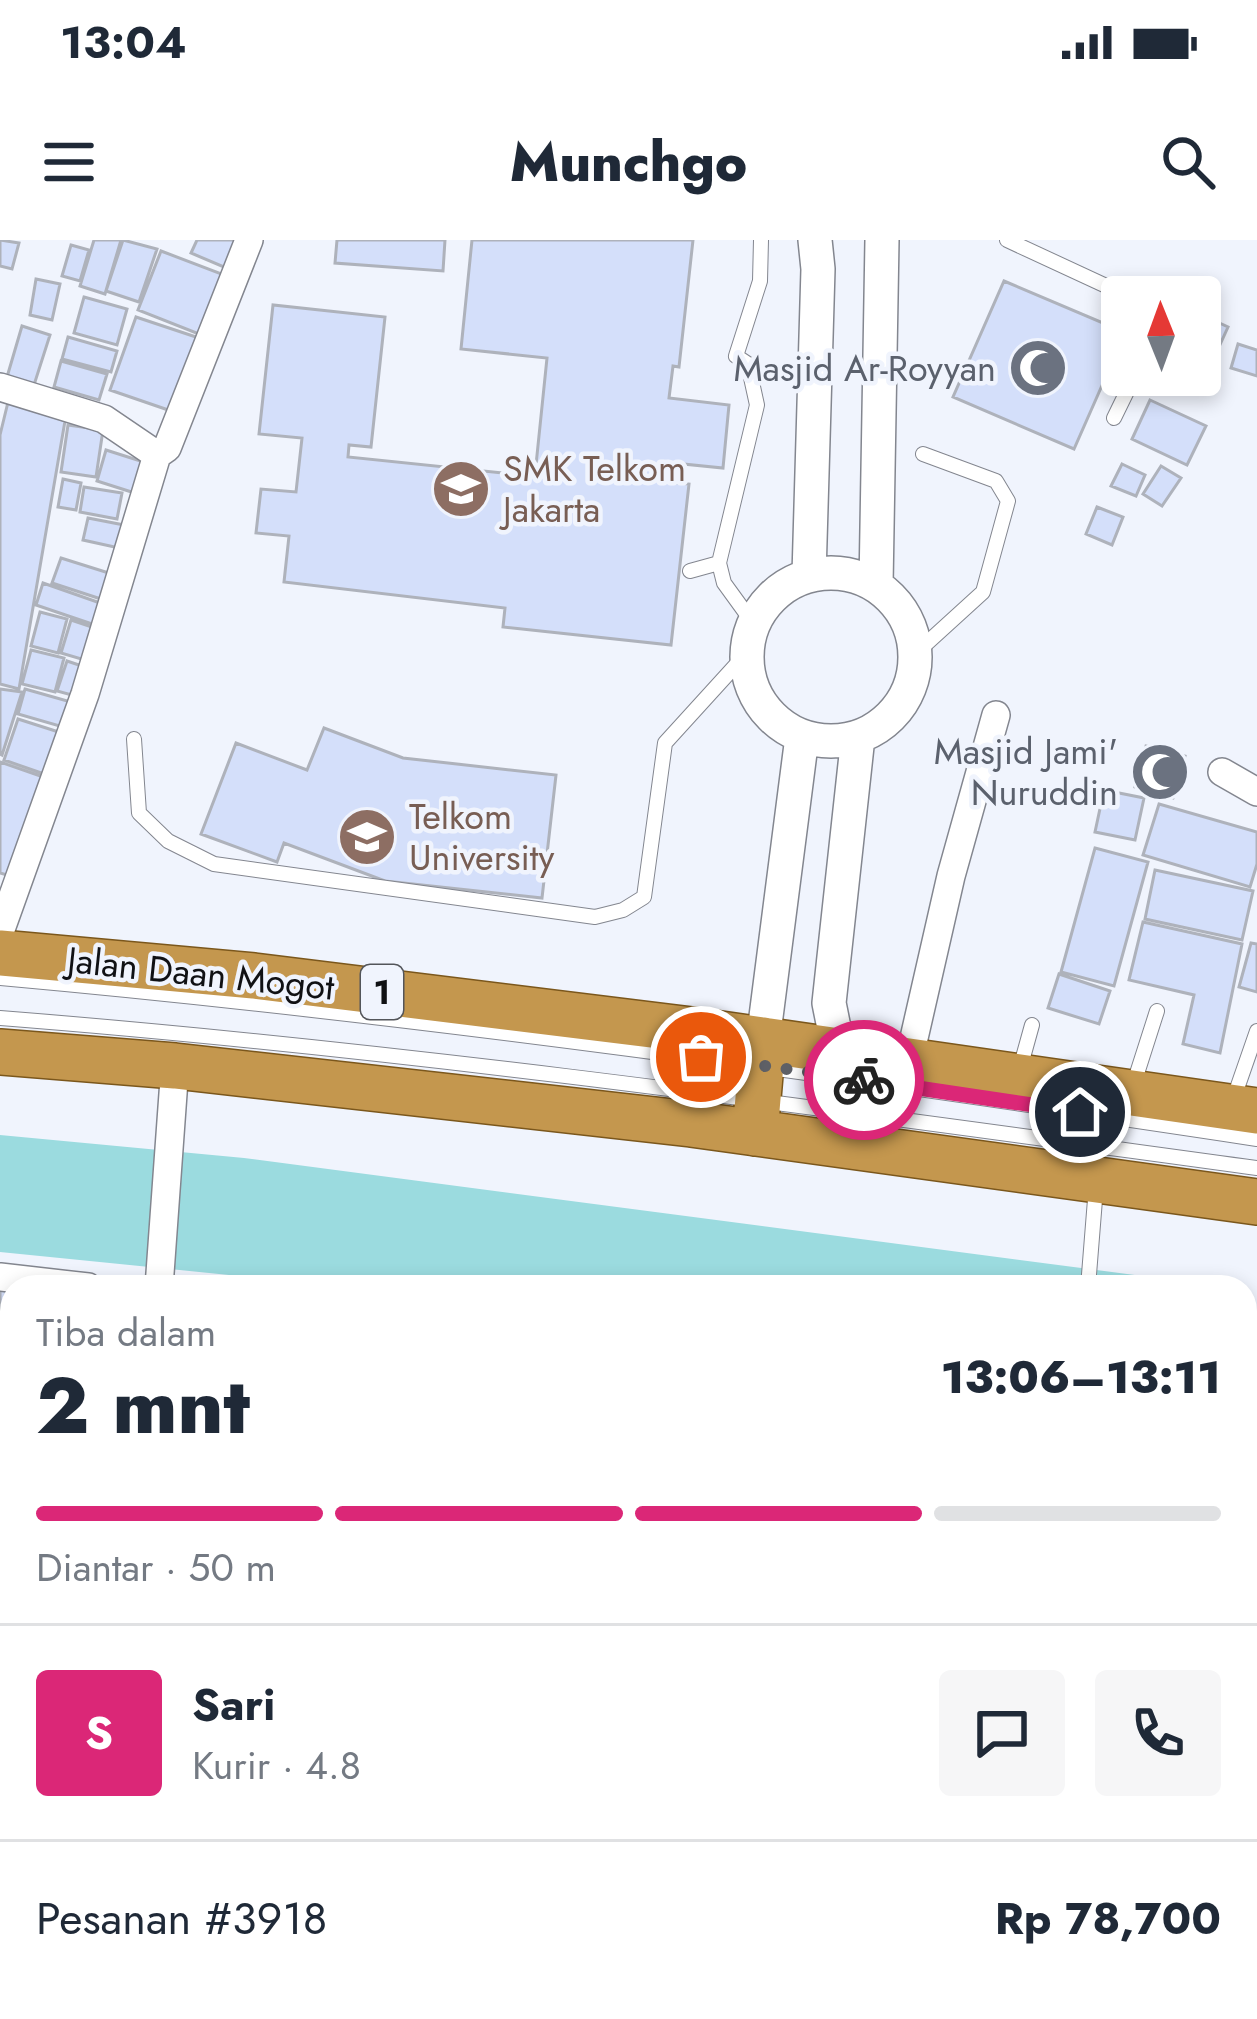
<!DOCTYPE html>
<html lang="id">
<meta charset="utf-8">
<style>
body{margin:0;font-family:Jost,sans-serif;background:#f6f6f7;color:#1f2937;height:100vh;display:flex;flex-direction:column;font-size:45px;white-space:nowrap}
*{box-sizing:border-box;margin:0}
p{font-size:39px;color:#747a83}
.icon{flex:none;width:66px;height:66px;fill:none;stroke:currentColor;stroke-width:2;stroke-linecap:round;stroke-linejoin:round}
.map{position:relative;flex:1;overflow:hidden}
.details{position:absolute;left:0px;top:1035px;width:1257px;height:744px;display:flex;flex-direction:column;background:#fff;border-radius:36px 36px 0 0;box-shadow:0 6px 18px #0003}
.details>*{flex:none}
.needle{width:78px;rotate:359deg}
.tools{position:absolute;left:1101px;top:36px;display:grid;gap:24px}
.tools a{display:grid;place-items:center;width:120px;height:120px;border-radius:12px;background:#fff;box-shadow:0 6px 18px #0003;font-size:60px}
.pin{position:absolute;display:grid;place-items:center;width:102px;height:102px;color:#fff;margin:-51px;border:6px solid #fff;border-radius:50%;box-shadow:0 3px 12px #0007}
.courier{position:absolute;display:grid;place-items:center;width:120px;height:120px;margin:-60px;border:9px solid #db2777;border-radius:50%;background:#fff;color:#222;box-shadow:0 3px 15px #0007}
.head em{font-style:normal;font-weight:800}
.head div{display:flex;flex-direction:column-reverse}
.head{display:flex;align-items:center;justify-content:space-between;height:204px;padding:0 36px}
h1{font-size:78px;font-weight:800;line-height:90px}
.bar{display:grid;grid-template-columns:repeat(4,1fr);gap:18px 12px;align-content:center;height:144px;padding:0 36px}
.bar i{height:15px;border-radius:9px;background:#e0e1e3}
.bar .current{background:#db2777}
.bar p{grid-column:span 4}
.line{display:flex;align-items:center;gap:30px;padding:0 36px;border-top:3px solid #e0e1e3}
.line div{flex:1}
.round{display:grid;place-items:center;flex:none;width:126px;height:126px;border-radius:12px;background:#f6f6f7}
.status{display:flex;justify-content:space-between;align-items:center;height:84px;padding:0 60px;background:#fff;direction:ltr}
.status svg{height:33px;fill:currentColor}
header{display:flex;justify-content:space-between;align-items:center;height:156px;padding:0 36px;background:#fff;font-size:54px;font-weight:800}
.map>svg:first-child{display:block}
.water{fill:#9bdbdf}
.building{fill:#d4dffa;stroke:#aeb2bb;stroke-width:3}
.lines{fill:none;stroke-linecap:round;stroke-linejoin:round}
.service-casing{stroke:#83868f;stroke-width:16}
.minor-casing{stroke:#83868f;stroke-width:30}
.tertiary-casing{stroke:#83868f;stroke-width:36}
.trunk-casing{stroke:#7b571c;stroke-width:48}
.service{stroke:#fff;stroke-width:14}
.minor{stroke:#fff;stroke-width:27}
.tertiary{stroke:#fff;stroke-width:33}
.trunk{stroke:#c4974e;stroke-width:45}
.done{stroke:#5e6066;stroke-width:12;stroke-dasharray:0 21.6}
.route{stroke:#db2777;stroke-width:15}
.labels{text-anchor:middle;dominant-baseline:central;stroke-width:9;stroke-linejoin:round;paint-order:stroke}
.shield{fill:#f0f4fd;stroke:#53555a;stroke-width:3}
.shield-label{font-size:33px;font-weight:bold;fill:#101114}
.worship-label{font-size:36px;fill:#5b616d;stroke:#f0f4fd;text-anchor:end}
.education-label{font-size:36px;fill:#785e54;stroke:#f0f4fd;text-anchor:start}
.street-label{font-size:36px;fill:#101114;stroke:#f0f4fd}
</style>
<div class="status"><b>13:04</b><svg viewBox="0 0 49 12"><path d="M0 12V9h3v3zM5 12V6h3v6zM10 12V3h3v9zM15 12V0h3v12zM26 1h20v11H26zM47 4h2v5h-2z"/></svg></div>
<header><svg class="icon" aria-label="menu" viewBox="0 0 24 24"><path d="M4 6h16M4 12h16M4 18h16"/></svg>Munchgo<svg class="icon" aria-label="search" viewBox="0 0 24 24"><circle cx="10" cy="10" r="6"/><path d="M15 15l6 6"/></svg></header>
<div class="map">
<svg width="1257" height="1779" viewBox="0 0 1257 1779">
<rect width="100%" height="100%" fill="#f0f4fd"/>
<path class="water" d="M0 895 244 918 1226 1047H349L0 1012Z"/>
<path class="building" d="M0 0 19 3 12 29 0 26Z
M94 0H121L105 54 80 46Z
M123 0 157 9 139 62 106 51Z
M197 0H244L231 30 191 13Z
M337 0H445L443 31 335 23Z
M472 0H693L679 127 673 126 669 158 729 165 723 228 663 222 660 241 689 244 671 405 503 387 505 368 284 342 289 296 256 293 261 249 296 252 302 198 259 194 273 65 385 77 371 207 349 205 348 217 523 235 524 223 536 225 547 118 461 109Z
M71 5 89 10 80 41 62 36Z
M161 11 227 36 204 96 138 70Z
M36 39 60 44 52 80 30 75Z
M1004 41 1122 91V100L1074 209 953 157Z
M84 57 127 69 117 105 74 93Z
M1200 74 1228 87 1218 109 1200 101Z
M136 77 202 99 177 173 110 150Z
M22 86 50 95 34 145 7 137Z
M68 97 117 111 111 132 62 119Z
M1238 104 1257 110V136L1231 128Z
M61 121 107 134 99 160 54 147Z
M9 158 65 181 19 449 0 444V195Z
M1150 160 1206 186 1187 225 1132 199Z
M68 185 103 190 96 237 61 232Z
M106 210 150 224 141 255 97 241Z
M1122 224 1145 235 1136 256 1111 246Z
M1161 226 1181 238 1162 266 1143 254Z
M63 239 81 243 76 270 58 267Z
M84 247 122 253 117 279 80 272Z
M1097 267 1123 277 1112 305 1086 294Z
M88 278 124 285 119 308 83 300Z
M61 318 112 334 104 360 52 343Z
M43 343 103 364 95 385 36 365Z
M40 372 67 379 58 413 31 406Z
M71 380 98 389 88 421 61 413Z
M31 410 64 418 55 452 22 444Z
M67 421 88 428 79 457 57 451Z
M0 449 22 452 2 515 0 514Z
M25 449 71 462 63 487 18 474Z
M18 479 65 494 50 536 4 520Z
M324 488 403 518 556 535 542 658 385 641 284 603 277 622 201 594 236 503 307 530Z
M1146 506 1185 516 1173 558 1135 547Z
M0 522 52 540 17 638 0 633Z
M1104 550 1144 558 1135 600 1095 592Z
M1159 564 1257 592V624L1250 647 1143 615Z
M1095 608 1148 622 1114 746 1061 732Z
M1155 630 1253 651 1242 700 1145 679Z
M1143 682 1242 704 1220 813 1183 804 1194 755 1129 740Z
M1251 703 1257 704V752L1239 747Z
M1059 734 1110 751 1099 784 1048 768Z
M0 1044 12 1047 10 1088 0 1086Z
M0 1150 12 1151V1253L0 1252Z
M0 1304 12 1305V1456L0 1455Z
M1245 1335H1257V1493L1245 1492Z
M0 1455 12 1456V1597L0 1596Z
M1245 1492 1257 1493V1690H1245Z
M0 1596 12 1597V1647L0 1646Z
M0 1646 12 1647V1762L0 1761Z
M1245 1690H1257V1779H723V1767H1245Z
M146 1767H227L225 1779H145Z
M270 1767H673V1779H422Z"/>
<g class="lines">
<defs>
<path id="service" d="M1007 0 1130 57
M1114 178 1135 135
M690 331 719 323
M753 383 724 343 719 323 757 165 748 124 736 116 760 41 761 0
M916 413 983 352 1008 261 996 241 923 214
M134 499 139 573 168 601 214 624 595 677 623 670 644 657 665 503 746 414
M0 738C421 776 839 836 1257 899
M0 778C421 811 839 871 1257 928
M1019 832 1032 785
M1133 846 1157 771
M1232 863 1257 791
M1088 1047 1096 947
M0 1260 12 1261
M1245 1269 1257 1270"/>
<path id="minor" d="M0 147 104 179 157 215
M1222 532 1257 552
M0 692 85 454 157 215 167 208 249 0
M909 820 951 636 996 475
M0 1037 88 1047
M159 1047 175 826
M1245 1198 1257 1199"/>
<path id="tertiary" d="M747 417a84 84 0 1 1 168 0a84 84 0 1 1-168 0Z
M809 335 818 29 815 0
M876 345 882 0
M763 800 802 497
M852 812 834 788 829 763 858 497"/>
<path id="trunk" d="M0 713 254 736 700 791 1257 871
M0 812 175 826 691 884 1257 962
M755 893 763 800"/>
</defs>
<use href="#service" class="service-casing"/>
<use href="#minor" class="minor-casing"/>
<use href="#tertiary" class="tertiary-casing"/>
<use href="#trunk" class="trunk-casing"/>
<use href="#service" class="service"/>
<use href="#minor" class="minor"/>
<use href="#tertiary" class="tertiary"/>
<use href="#trunk" class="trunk"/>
</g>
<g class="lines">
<path class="done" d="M701 817 864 840"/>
<path class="route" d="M864 840 1080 872"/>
</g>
<defs>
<symbol id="mosque-disc" viewBox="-11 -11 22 22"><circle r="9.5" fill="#6b7280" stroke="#f0f4fd"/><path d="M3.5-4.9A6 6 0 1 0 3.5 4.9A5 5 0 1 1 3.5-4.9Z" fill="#fff"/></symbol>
<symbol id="school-disc" viewBox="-11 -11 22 22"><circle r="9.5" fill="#8d6e63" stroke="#f0f4fd"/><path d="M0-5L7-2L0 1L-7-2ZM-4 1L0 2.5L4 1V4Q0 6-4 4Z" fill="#fff"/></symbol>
<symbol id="university-disc" viewBox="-11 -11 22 22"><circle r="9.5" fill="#8d6e63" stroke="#f0f4fd"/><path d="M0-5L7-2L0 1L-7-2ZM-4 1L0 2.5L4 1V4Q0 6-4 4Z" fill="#fff"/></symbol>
</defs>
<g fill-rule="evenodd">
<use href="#mosque-disc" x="1005" y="95" width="66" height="66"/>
<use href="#school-disc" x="428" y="216" width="66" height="66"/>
<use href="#mosque-disc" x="1127" y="499" width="66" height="66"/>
<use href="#university-disc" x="334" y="564" width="66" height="66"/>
</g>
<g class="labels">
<rect class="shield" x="361" y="725" width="42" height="54" rx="9"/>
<g class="shield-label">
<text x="382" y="752">1</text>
</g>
<g class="worship-label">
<text x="996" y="128">Masjid Ar-Royyan</text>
<text x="1118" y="511">Masjid Jami'<tspan x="1118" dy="41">Nuruddin</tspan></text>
</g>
<g class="education-label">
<text x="503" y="228">SMK Telkom<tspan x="503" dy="41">Jakarta</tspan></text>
<text x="409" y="576">Telkom<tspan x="409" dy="41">University</tspan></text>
</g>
<g class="street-label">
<text transform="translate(201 733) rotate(6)">Jalan Daan Mogot</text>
</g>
</g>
</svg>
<div class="tools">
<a><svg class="needle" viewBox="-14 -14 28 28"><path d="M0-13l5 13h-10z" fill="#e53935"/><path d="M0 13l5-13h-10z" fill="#747a83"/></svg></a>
</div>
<div class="pin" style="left:701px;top:817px;background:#ea580c"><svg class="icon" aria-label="bag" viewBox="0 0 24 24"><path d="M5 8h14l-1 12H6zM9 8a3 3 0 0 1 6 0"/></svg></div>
<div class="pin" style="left:1080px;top:872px;background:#1f2937"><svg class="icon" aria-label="home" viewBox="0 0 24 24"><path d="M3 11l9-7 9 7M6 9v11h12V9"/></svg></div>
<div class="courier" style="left:864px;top:840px"><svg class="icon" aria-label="bike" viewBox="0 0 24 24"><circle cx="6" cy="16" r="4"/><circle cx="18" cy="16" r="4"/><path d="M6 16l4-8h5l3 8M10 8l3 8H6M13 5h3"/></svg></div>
<section class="details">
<div class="head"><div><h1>2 mnt</h1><p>Tiba dalam</p></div><em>13:06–13:11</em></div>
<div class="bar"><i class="current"></i><i class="current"></i><i class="current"></i><i></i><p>Diantar · 50 m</p></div>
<div class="line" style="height:216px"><b class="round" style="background:#db2777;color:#fff">S</b><div><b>Sari</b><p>Kurir · 4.8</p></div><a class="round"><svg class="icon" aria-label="chat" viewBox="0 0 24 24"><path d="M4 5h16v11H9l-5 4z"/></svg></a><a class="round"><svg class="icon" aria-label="phone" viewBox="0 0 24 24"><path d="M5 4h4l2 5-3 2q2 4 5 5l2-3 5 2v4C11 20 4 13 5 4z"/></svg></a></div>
<div class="line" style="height:156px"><div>Pesanan #3918</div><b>Rp 78,700</b></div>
</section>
</div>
